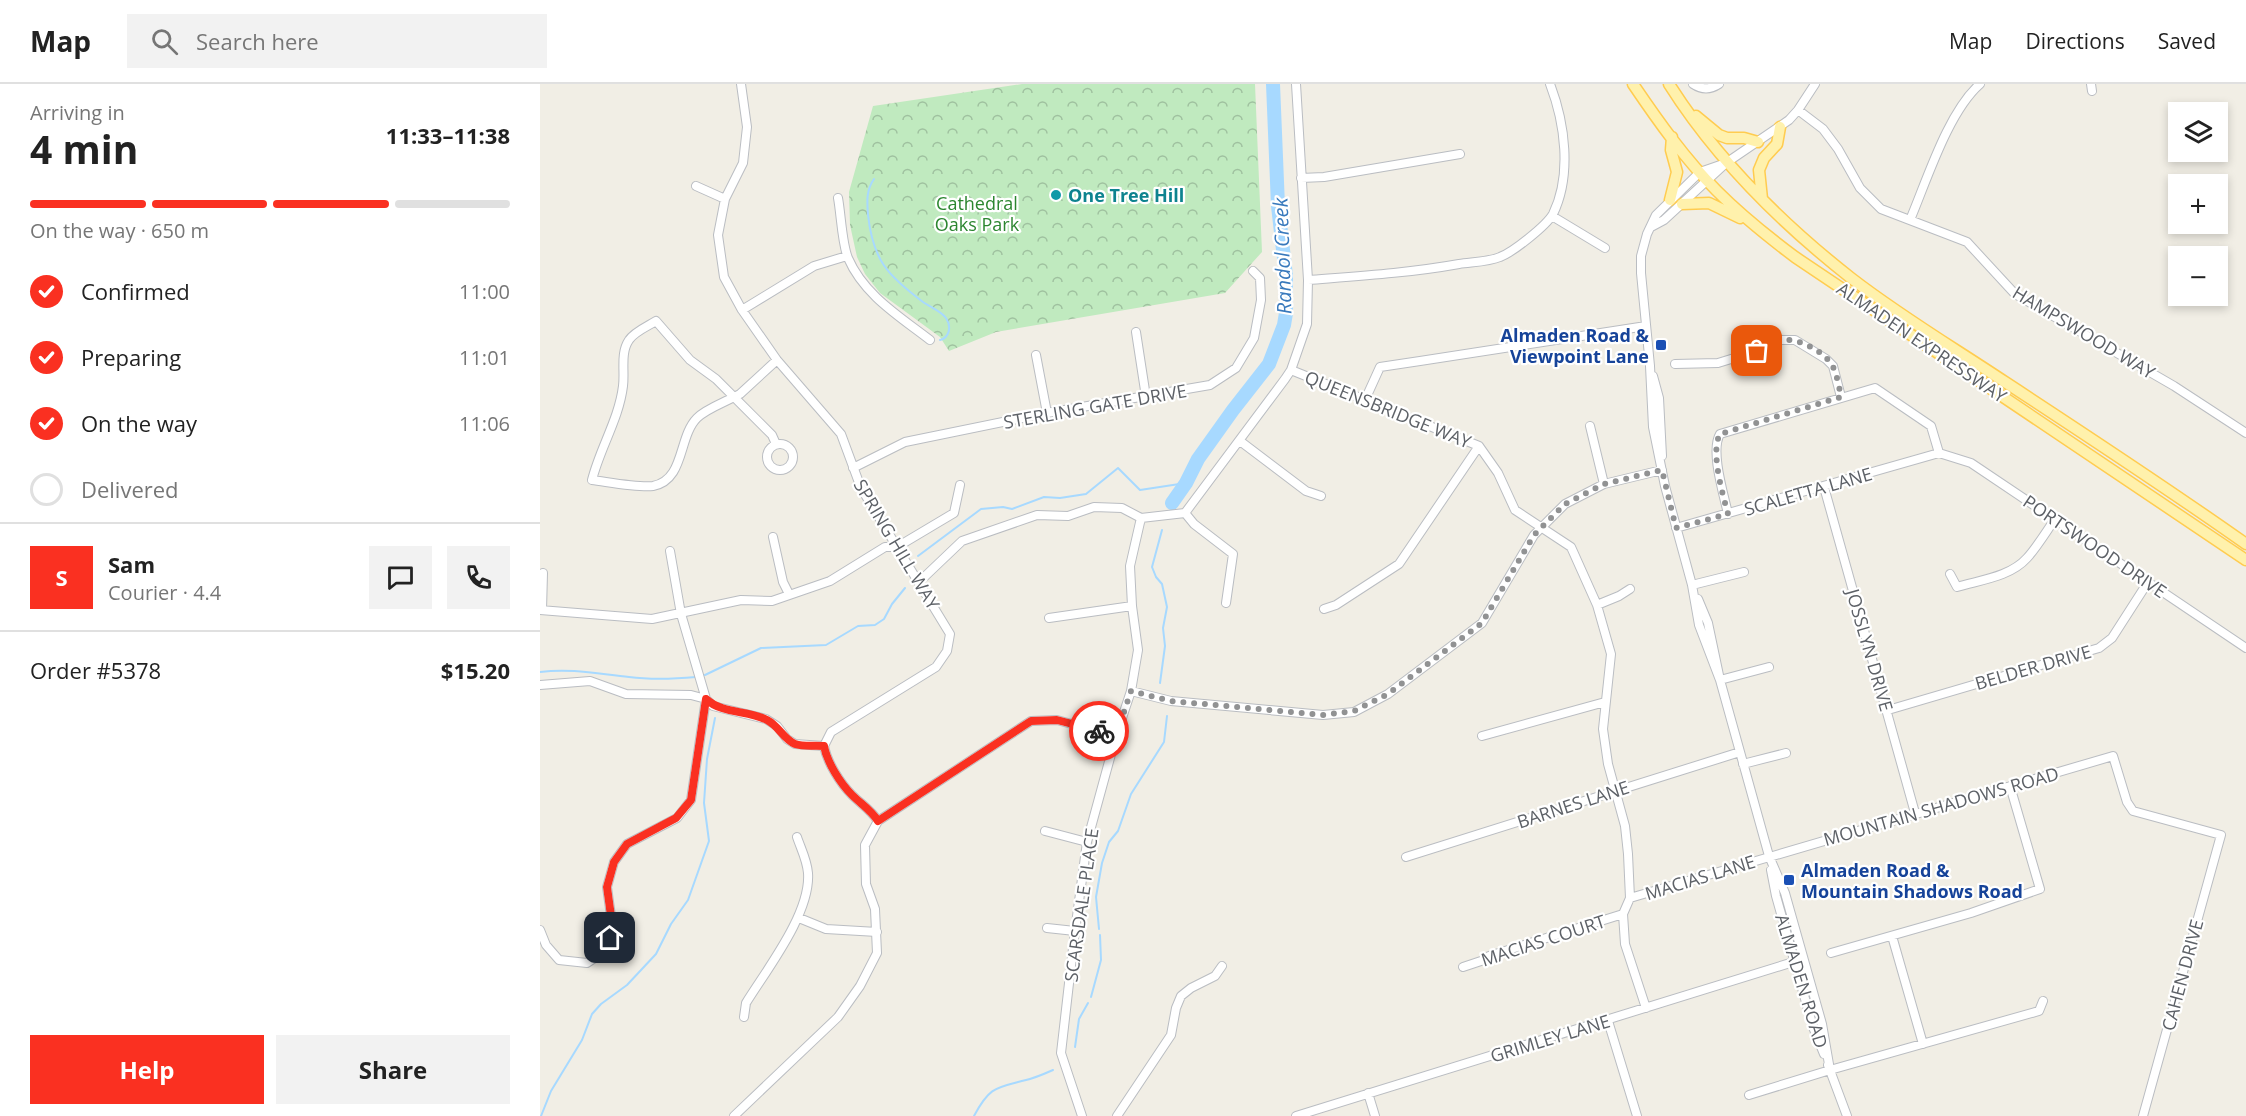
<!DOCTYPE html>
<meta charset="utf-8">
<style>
body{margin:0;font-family:"Open Sans",sans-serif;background:#f2f2f2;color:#222;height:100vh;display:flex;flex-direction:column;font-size:22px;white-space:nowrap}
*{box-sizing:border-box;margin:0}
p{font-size:20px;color:#767676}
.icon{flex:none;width:33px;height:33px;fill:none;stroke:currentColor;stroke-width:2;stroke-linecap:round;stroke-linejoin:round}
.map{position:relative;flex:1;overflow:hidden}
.side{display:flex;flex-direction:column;background:#fff;width:540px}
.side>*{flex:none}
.fabs{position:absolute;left:1628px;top:18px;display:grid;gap:12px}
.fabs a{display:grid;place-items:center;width:60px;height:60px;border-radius:0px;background:#fff;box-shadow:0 3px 9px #0003;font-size:30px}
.pin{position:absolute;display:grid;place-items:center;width:51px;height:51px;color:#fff;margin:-26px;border-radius:12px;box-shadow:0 3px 9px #0006}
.courier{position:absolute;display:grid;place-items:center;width:60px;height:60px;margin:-30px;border:4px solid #fa3021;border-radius:50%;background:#fff;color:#222;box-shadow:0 2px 8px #0007}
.headline em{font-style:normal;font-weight:700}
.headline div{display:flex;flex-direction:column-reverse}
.headline{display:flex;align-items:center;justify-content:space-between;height:102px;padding:0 30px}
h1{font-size:39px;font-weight:700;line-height:45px}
.bar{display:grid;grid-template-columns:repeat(4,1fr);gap:9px 6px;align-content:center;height:72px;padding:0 30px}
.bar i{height:8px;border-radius:4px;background:#e0e0e0}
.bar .on{background:#fa3021}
.bar p{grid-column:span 4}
.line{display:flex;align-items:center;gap:15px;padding:0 30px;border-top:2px solid #e0e0e0}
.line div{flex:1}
.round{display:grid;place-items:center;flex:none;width:63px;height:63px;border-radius:0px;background:#f2f2f2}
ol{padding:0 30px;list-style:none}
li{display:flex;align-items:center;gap:18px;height:66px}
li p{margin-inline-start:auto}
li .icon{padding:6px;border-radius:50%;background:#fa3021;color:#fff;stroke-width:4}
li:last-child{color:#767676}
li i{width:33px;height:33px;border:3px solid #e0e0e0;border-radius:50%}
.primary-button{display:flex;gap:12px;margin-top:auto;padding:12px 30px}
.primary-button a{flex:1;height:69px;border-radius:0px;background:#fa3021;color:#fff;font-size:24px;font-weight:700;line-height:69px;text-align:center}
.primary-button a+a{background:#f2f2f2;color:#222}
header{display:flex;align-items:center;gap:36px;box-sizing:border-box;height:84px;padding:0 30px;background:#fff;border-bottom:2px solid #e0e0e0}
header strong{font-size:28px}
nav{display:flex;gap:33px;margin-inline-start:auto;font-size:21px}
.search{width:420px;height:54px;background:#f2f2f2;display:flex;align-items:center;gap:15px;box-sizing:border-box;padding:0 21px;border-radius:0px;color:#767676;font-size:22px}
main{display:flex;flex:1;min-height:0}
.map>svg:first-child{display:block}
.forest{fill:url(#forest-crowns)}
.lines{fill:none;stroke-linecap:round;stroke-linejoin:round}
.stream{stroke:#a7d9ff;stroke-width:2}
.river{stroke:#a7d9ff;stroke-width:14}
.minor-casing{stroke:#babdc2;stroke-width:10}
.major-casing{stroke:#ffcc50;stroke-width:13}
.minor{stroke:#fff;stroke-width:8}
.major{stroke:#fff1ac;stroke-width:10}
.done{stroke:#919293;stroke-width:6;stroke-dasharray:0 10.8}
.route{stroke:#fa3021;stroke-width:8}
.culture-dot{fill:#0f9aa8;stroke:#fff;stroke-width:2}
.transit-dot{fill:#1a4fb4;stroke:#fff;stroke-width:2}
.labels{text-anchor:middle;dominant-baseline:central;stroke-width:4.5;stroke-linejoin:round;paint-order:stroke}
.culture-label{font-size:18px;font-weight:bold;fill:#0d838f;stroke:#fff;text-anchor:start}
.park-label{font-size:18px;fill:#2c8630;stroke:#fff}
.street-label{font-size:18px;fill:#5d6167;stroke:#fff}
.transit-label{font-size:18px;font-weight:bold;fill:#164399;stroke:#fff;text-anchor:end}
.water-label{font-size:20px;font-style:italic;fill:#3879bc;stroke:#fff}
</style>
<header>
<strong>Map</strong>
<div class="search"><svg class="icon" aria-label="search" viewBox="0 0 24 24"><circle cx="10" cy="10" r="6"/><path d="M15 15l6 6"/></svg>Search here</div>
<nav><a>Map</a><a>Directions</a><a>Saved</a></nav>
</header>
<main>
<section class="side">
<div class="headline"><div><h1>4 min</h1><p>Arriving in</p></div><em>11:33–11:38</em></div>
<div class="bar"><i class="on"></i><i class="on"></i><i class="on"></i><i></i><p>On the way · 650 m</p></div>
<ol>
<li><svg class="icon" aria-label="check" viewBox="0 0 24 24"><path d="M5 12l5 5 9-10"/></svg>Confirmed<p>11:00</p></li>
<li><svg class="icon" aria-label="check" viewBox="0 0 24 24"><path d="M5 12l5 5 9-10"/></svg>Preparing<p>11:01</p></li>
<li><svg class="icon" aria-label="check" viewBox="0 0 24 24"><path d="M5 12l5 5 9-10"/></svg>On the way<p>11:06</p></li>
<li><i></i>Delivered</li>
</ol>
<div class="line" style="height:108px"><b class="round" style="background:#fa3021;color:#fff">S</b><div><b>Sam</b><p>Courier · 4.4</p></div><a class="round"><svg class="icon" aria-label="chat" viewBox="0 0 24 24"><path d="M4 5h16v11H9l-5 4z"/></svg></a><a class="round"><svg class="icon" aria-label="phone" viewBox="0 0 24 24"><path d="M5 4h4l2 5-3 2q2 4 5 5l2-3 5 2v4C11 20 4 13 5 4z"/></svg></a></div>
<div class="line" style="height:78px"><div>Order #5378</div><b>$15.20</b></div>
<div class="primary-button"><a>Help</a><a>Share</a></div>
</section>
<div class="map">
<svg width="1706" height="1032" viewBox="0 0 1706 1032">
<defs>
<pattern id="forest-crowns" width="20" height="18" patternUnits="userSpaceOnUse" patternTransform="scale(1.5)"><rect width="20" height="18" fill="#c0eabf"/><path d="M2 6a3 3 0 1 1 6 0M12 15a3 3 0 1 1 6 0" fill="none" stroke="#9fc19f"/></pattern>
</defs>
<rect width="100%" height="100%" fill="#f1eee5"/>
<path class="forest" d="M482 0H715L722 168 685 209 456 248 409 267 400 253 340 209 325 190 317 173 310 141 309 108 333 22Z"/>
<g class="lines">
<path class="stream" d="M334 95C326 106 327 118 328 131 333 176 347 191 383 218 390 223 401 227 406 234 412 243 409 254 400 256
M378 472 441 425 463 423 472 425 504 413 520 414 546 410 578 384 600 406 646 399
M0 588C31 584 59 590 89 593 112 596 134 595 156 593
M165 591 221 564 286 561 318 542 335 541 344 535 352 520 365 504
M620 599 625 562 623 544 627 523 622 500 616 493 612 483 622 446
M559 845 556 813 562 779 569 758 578 747 591 710 624 658 627 632
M551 913 561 876 560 851
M535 963 539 935 548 919
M1 1032 11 1007 42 956 52 930 61 920 87 901 116 870 131 840 148 816 169 757 164 719 167 675 175 634
M434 1032C450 1002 456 1004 486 996 495 994 504 990 513 986"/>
<path class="river" d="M632 419 646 399 658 375 693 326 729 280 744 241 746 229V192L738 122 733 0"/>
<defs>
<path id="minor" d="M201 0 207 43 203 79 185 115 178 151 184 193 202 226 237 276 301 350 321 404 410 550 407 567 396 583 291 648 284 662C287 678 300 699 312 711 321 720 331 726 338 737
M1153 0C1162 6 1170 6 1179 0
M1551 0 1552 7
M1258 26 1283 45 1298 65 1320 104 1341 125 1427 158 1475 210 1634 302 1706 349
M761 94 784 93 920 70
M156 102 185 115
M298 114C301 130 302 160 308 174 324 211 359 232 390 256
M1012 132 1065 164
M1370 136C1387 96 1408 28 1440 0
M1111 143 1124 136 1186 79 1249 36 1258 26 1275 0
M768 196C819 192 869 189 919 180 932 178 948 178 960 173 973 168 1006 142 1013 130 1032 91 1025 39 1010 0
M202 226 274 182 307 172
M596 248 606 313
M496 271 507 329
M1135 280 1178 279 1217 267 1241 256H1255L1286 275 1293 282 1301 313
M751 286 939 362 958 389 975 426 1031 463 1057 521 1071 570 1063 645 1068 680 1085 742 1088 770 1090 814 1083 830 1085 860 1106 924
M1113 292 1119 314 1122 372
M825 316 840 283 880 277 1106 242
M1050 342 1064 400
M700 357 766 407 781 412
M227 373a13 13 0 1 1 26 0a13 13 0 1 1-26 0Z
M236 360 232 351 176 295 150 276 116 237C108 242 94 248 89 256 80 269 85 287 83 302 79 335 60 364 52 396 68 398 99 404 113 402 145 396 138 353 157 334 166 325 183 319 194 313L200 310 237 276
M1399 369 1431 379 1706 564
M313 384 365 358 507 329 670 301 696 284 714 254 721 216 720 194 713 187
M1284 403 1375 729
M645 429 654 440 693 470 686 519
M1188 430C1184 411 1170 367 1180 350L1335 304 1391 342 1399 369
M1136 444 1399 369
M233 453 243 498 249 510
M1410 490 1417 503C1440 496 1470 493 1487 474 1497 463 1506 448 1515 435
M379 498 422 457 497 431 528 432 554 423 582 424 601 434 645 429 745 295 751 286 767 240 768 196 756 0
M1152 501 1204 488
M1158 515 1168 539 1180 596 1229 772 1245 809 1282 940 1290 986
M1057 521 1079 512 1090 505
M784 525 796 521 859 480 939 362
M0 526 112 535 201 516 232 517 290 497 345 463H357L414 429 420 401
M2 526 3 489
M509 534 592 522
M1180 596 1159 541 1152 501 1125 402 1113 343 1110 282 1101 189V172L1107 150 1116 131 1160 88 1186 79
M1180 596 1229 583
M0 601 50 597 86 610 151 611 166 615 173 622 226 635 237 642 247 655 255 660 284 662
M591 607 631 617 783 631 814 628 848 610 942 539 994 451 1025 420 1064 400 1122 386
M1348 626 1559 564 1572 554 1608 498
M942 652 1065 618
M1203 680 1246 669
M505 747 547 758
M866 773 1200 668
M1231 786 1236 812 1273 943 1284 970
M1090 814 1573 672 1587 718 1593 727 1681 751 1603 1032
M259 834 286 845 337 848
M507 844 535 847
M0 846 6 861 19 876 47 879 62 869 71 854V832L67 803 74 778 87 760 137 734 151 716 166 615 141 530 130 467
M1352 852 1383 960
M1291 869 1431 829 1500 805 1470 702
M923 883 947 875 949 872 1083 830
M204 933 206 919C227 885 271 829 268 789 267 776 261 765 257 753
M1068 937 1097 1032
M1288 981 1307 1032
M828 1009 835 1032
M1209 1011 1290 986 1499 927 1503 917
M194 1032 298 933 320 902 337 869 335 825 326 800 325 761 338 737 491 637 517 636 576 652
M542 1032 521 969 535 847 547 758 576 652 591 607 598 566 592 522 590 482 601 434
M577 1032 631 951 636 924 641 912 651 904 675 892 682 882
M756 1032 1263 875"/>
<path id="major" d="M1093 0C1118 37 1145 75 1177 107 1201 131 1227 152 1255 173L1706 476
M1129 0C1177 76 1241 139 1311 194 1360 232 1414 264 1465 298 1546 351 1627 404 1706 460
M1156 32 1179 51 1187 54H1204L1218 58
M1222 115 1219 86 1224 74 1237 60 1240 43
M1130 116 1137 88 1131 66 1132 53
M1142 120 1169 119 1200 134"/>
</defs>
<use href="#minor" class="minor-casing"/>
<use href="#major" class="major-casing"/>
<use href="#minor" class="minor"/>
<use href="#major" class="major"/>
</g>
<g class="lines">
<path class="done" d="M559 647 576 652 591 607 631 617 783 631 814 627 848 610 942 539 994 451 1025 420 1064 400 1122 386 1136 444 1188 430C1183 411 1170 368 1180 350L1301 313C1299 303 1297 290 1292 281 1283 267 1259 254 1243 256 1234 258 1225 264 1217 267"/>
<path class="route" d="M70 854 71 832 67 803 74 778 87 760 136 734 151 716 166 615C182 630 208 626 227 636 239 642 243 655 255 660 264 663 275 661 284 662 287 678 300 699 312 711 321 720 331 726 338 737L491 637 517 636 559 647"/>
</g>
<circle class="culture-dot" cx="516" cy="111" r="6"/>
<g class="transit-dot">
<rect x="1115" y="255" width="12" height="12" rx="3"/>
<rect x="1243" y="790" width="12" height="12" rx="3"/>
</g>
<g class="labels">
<g class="culture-label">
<text x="528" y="111">One Tree Hill</text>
</g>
<g class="park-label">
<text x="437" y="119">Cathedral<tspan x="437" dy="21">Oaks Park</tspan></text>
</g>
<g class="street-label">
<text transform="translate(1544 248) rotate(31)">HAMPSWOOD WAY</text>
<text transform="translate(1382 258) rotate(34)">ALMADEN EXPRESSWAY</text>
<text transform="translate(555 322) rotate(-10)">STERLING GATE DRIVE</text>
<text transform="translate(848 325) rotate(22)">QUEENSBRIDGE WAY</text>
<text transform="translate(1268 407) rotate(-16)">SCALETTA LANE</text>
<text transform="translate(357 460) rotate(59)">SPRING HILL WAY</text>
<text transform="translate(1555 462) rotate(34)">PORTSWOOD DRIVE</text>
<text transform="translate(1330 566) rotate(74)">JOSSLYN DRIVE</text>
<text transform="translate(1493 583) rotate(-16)">BELDER DRIVE</text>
<text transform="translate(1033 720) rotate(-18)">BARNES LANE</text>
<text transform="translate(1401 722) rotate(-16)">MOUNTAIN SHADOWS ROAD</text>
<text transform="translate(1160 793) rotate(-17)">MACIAS LANE</text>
<text transform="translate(541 821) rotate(-82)">SCARSDALE PLACE</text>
<text transform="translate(1003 856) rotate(-18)">MACIAS COURT</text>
<text transform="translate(1642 891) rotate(-75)">CAHEN DRIVE</text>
<text transform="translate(1262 897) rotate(73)">ALMADEN ROAD</text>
<text transform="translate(1010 954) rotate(-17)">GRIMLEY LANE</text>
</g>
<g class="transit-label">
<text x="1109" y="251">Almaden Road &amp;<tspan x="1109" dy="21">Viewpoint Lane</tspan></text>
<text x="1261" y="786" text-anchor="start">Almaden Road &amp;<tspan x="1261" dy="21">Mountain Shadows Road</tspan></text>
</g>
<g class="water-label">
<text transform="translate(742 172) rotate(-92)">Randol Creek</text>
</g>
</g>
</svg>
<div class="fabs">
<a><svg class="icon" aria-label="layers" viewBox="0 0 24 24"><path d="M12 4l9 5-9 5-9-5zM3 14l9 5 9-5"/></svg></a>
<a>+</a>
<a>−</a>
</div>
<div class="pin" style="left:1217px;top:267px;background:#ea580c"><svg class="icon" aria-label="bag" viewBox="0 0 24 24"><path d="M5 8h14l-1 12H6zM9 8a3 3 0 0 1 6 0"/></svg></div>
<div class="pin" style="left:70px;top:854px;background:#1f2937"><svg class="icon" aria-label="home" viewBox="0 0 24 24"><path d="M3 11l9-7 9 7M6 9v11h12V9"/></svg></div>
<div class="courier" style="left:559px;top:647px"><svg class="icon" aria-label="bike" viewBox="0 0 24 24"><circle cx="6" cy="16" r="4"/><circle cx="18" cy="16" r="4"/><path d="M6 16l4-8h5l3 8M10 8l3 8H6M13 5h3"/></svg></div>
</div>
</main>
